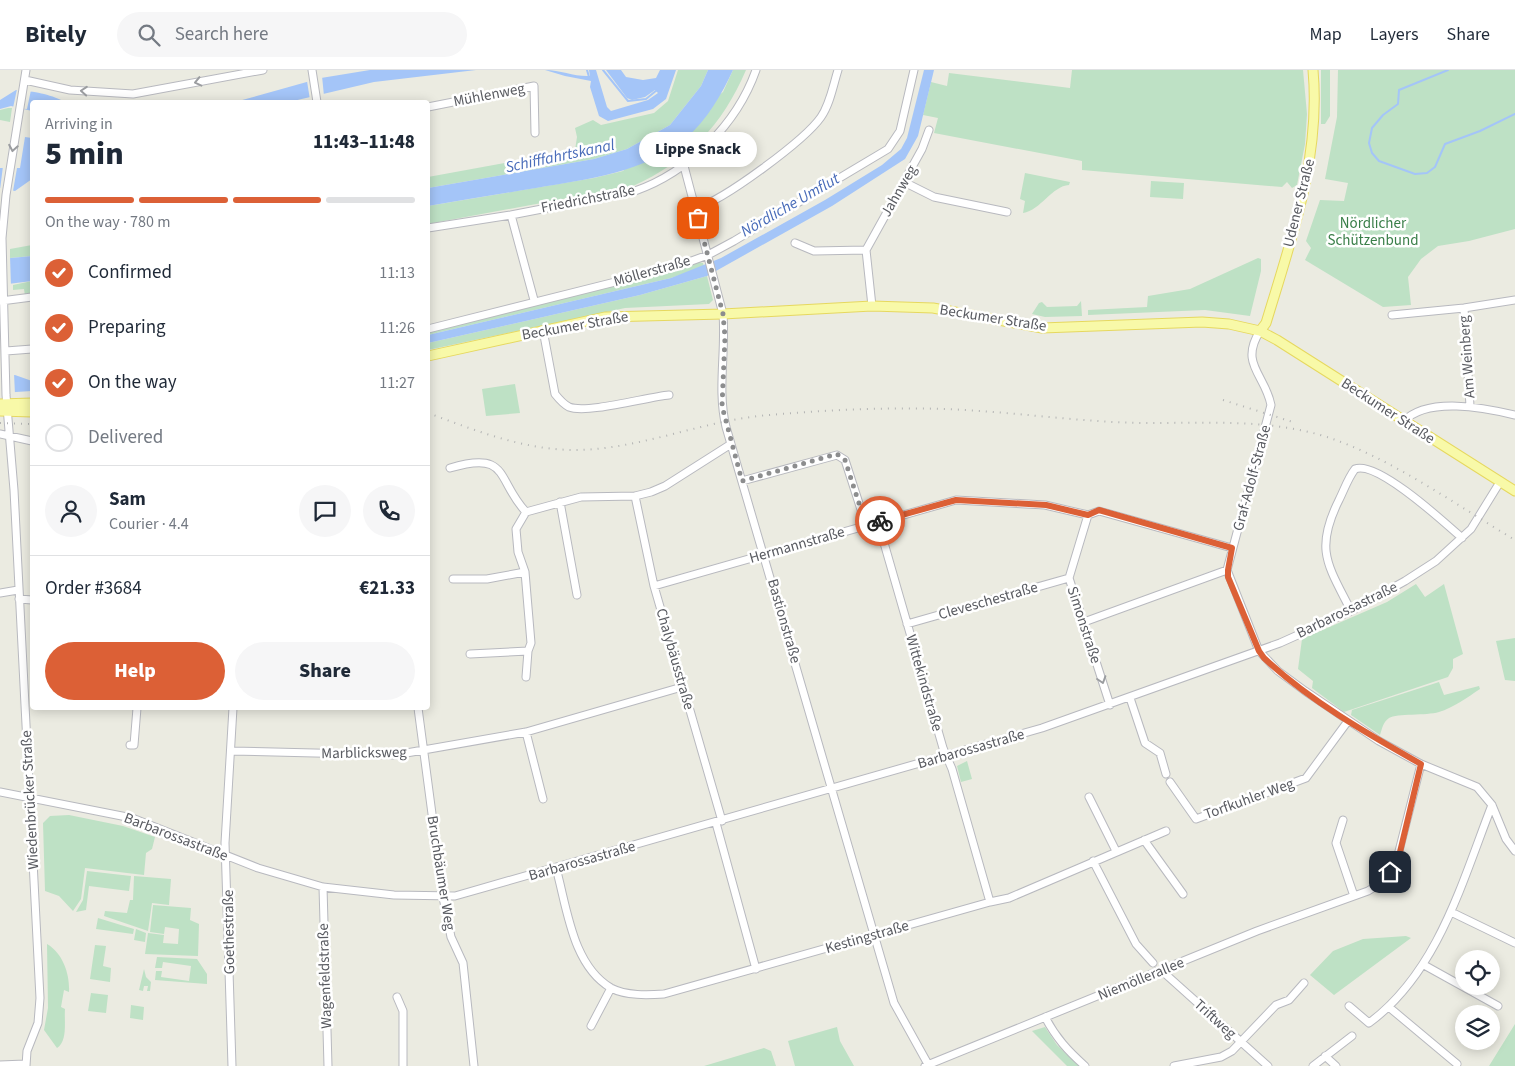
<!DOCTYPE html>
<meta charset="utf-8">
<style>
body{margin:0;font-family:"Source Sans 3",sans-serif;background:#f6f6f7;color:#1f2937;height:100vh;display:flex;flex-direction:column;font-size:19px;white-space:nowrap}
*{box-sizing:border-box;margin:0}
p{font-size:16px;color:#747a83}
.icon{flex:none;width:28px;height:28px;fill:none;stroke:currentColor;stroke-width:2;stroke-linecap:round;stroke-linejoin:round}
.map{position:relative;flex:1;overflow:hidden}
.drawer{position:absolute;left:30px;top:30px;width:400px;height:610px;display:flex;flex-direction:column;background:#fff;border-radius:5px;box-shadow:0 2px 12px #0003}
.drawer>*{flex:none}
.tools{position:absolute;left:1455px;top:880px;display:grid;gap:10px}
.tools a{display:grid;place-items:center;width:45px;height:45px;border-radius:50%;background:#fff;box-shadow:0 2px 12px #0003;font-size:25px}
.pin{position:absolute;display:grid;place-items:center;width:42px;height:42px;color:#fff;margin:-21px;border-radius:10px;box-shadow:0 2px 8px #0006}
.courier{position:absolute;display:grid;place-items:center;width:50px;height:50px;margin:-25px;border:4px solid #dc6036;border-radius:50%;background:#fff;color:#222;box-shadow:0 1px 6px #0007}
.bubble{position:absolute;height:35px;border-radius:18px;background:#fff;box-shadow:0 2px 12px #0003;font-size:16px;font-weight:800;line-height:35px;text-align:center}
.headline em{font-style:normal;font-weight:800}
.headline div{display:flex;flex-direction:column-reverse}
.headline{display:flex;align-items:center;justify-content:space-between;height:85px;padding:0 15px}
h1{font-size:32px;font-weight:800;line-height:38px}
.bar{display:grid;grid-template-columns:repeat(4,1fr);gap:8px 5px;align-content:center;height:60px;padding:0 15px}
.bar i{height:6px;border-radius:4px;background:#e0e1e3}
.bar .active{background:#dc6036}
.bar p{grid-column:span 4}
.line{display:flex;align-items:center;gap:12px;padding:0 15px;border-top:1px solid #e0e1e3}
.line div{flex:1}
.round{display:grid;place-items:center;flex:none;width:52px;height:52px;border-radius:26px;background:#f6f6f7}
ol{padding:0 15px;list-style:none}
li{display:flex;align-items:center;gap:15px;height:55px}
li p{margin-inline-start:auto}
li .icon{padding:5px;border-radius:50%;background:#dc6036;color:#fff;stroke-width:4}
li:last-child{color:#747a83}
li i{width:28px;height:28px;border:2px solid #e0e1e3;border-radius:50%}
.cta{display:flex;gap:10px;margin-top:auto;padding:10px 15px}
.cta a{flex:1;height:58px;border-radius:30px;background:#dc6036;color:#fff;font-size:20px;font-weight:800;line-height:58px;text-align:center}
.cta a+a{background:#f6f6f7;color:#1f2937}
header{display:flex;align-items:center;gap:30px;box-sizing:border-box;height:70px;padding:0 25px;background:#fff;border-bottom:1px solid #e0e1e3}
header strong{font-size:24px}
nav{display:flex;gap:28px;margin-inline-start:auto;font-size:18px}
.search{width:350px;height:45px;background:#f6f6f7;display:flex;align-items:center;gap:12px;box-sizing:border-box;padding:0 18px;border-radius:28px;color:#747a83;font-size:19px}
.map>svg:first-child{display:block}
.green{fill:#bee1c5}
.water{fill:#a4c5f8}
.pier{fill:#ebebe1}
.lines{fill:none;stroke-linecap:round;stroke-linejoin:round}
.stream{stroke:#a4c5f8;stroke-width:2}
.minor-casing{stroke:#b8b9bf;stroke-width:9}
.major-casing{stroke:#e6d85f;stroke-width:11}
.minor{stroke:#fff;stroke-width:7}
.major{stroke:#f8f9a8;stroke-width:9}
.rail{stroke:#b3b4b4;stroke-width:2;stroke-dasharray:1 6;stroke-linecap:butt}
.oneway{stroke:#9b9da0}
.done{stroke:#8c8d8e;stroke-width:5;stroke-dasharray:0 9}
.route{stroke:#dc6036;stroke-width:6}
.labels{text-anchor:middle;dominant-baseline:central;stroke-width:5;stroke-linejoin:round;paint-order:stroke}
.street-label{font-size:15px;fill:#595b61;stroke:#fff}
.park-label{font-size:15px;fill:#3a7f49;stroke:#fff}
.water-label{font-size:16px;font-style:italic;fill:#496cb9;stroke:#fff}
</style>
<header>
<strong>Bitely</strong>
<div class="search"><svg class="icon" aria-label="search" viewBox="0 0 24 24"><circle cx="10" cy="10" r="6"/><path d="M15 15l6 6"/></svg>Search here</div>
<nav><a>Map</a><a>Layers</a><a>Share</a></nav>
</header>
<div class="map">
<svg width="1515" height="996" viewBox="0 0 1515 996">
<rect width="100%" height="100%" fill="#ebebe1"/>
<path class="green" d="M678 0H708L701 16 670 55 627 79 594 89 428 118V107L575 80 577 67 575 58 593 50 601 55 654 43 668 31Z
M733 0H746C722 56 688 91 633 116L428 154V136L594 108 623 101 723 22Z
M1072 0H1303L1307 44 1305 74 1297 115 1292 118 1287 112 1282 117 1082 100V91L934 63 938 48 923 45 931 12 947 16 949 3 1070 18Z
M1321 0H1330V46L1325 54H1321Z
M1338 0H1515V159L1469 171 1438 176 1421 189 1408 207 1411 235 1383 237 1305 190 1311 178 1306 171 1320 130 1344 131 1348 113 1325 109 1337 47Z
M8 38H12L10 52 0 50V40Z
M1025 103 1070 112 1069 115C1052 116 1041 140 1023 143L1025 131 1020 129Z
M1151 111 1184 113 1183 129 1150 127Z
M32 175V186L10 188V179Z
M1258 188 1261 189V201L1250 246 1205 240 1088 245V240L1147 237 1148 226 1190 219Z
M698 192 703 193 704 197 671 208 428 265V262L535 233 643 210Z
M707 206 713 230 709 234 625 238 428 280V273L640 225Z
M32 211V224L25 226 24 219 13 220V215Z
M1081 231 1082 246 1045 247 1032 244 1039 233 1042 232 1047 237 1077 236Z
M515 314 520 343 486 346 482 319Z
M1416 514 1425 527 1444 514 1463 584 1453 589V598L1448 607 1344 642 1312 618 1313 611 1298 599 1302 569 1387 532Z
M1515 568V611L1505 610 1496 571Z
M1439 612 1444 625 1479 616 1480 619C1468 627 1453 638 1439 642 1426 646 1397 643 1389 648 1383 652 1382 659 1380 665L1351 645 1352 640Z
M967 691 972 709 961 712 957 696Z
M69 745 123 756 155 767 152 779 146 783 144 805 85 798 81 829 73 841 59 826 45 821 43 753 50 746Z
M87 801 131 806 129 821 89 816 86 840 76 842 83 830Z
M134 806 171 809 169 835 152 833 148 861 104 846 105 841 127 843 130 830H133Z
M153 835 191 838 190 850 199 854 198 886 145 884 148 863 164 865 163 873 178 874 179 859 165 857 164 864 150 862Z
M98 848 134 859 133 864 96 859Z
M136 859 146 863 145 872 134 870Z
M1406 866 1411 868 1334 925 1310 905 1333 881 1363 869Z
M47 874C64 884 70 906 69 922L64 920 61 937 65 939C64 951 68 971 57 978L44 960 48 938Z
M95 875 106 876 103 896 111 898 110 912 90 909Z
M157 887 197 889 207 904V914L155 910 156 901H162L161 907 189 911 191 896 163 892 162 898H155Z
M144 899 146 907 151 912 150 921H147L148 916H144L143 921 139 920Z
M91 923 108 925 106 943 88 941Z
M131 935 144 937 143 950 130 948Z
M1515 954V996H1489Z
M837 957 840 971 854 996H795L788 971Z
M1045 957 1057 975 1079 996H1067L1032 961Z
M764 978 771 981 776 996H704Z"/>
<path class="water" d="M370 0H476L374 12 289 32H235L321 8Z
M545 0C561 0 575 7 590 6L589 0H596L607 37 611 41 648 30 658 23 655 20 645 27 632 30 627 28 606 0H621L626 7 643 10 656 8 660 0H676L666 29 653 39 608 51 599 46 590 17 591 11 565 6Z
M708 0H733C722 24 707 50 686 68 644 103 588 109 536 118 500 124 464 130 428 136V118L594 89 627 79 670 55 701 16Z
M924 0H934L918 66 905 89 832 136 707 206 640 225 428 273V265L671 208 721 188 825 130 882 95 901 79 907 68Z
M16 20C37 22 46 23 66 32H32V41L11 36 0 39V30Z
M25 67 32 68V109L15 121 0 118V98H20Z
M32 186V211L0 215V189Z
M15 305 32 311V321L0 323V306Z"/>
<path class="pier" d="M322 6 324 26 310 30 307 11Z
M17 19 31 20 27 39 13 38Z
M3 96 17 98 13 121 0 120Z
M10 186 11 217 0 218V187Z
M0 303H14L15 325H0Z"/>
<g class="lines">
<path class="stream" d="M587 0 589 7
M603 0 628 31 646 29 657 20
M1448 0 1399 20 1398 34 1383 45 1372 58 1369 73 1372 83 1379 91 1415 104 1427 103 1435 97 1445 74 1480 61 1515 44"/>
<defs>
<path id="minor" d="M312 0 317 32
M25 10 70 20 133 24 263 0
M428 37 534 16 535 63
M684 96 723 244C726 282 717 320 726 357L894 933 929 996
M904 112 934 127 1007 142
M696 138C723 131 805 70 821 47 830 34 833 16 838 0
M511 145 534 230
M428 158 511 145 635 121C689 102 737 54 756 0
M795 173 814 181 866 180
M1 231 32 227
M872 236 866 180 922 79 929 60
M1464 238 1470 336
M1392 245 1464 238 1515 230
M428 259 675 197 708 185 734 171 888 79 900 61 914 0
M543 260 555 324C559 329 563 334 569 337 587 344 647 327 669 325
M1260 261C1239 294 1265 304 1271 335L1227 500 1259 581 1278 601 1305 621 1379 671 1421 694 1477 717 1492 735 1506 769 1515 781
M6 281 32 279
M1403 352C1427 326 1485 338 1515 345
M0 364 32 371
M450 398C510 380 496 410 526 442L516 459 518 482 525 502 531 573 528 581 470 584
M742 411 837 385 845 390 866 455
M635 426 654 516 722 751
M560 432 577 525
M526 442 581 427 635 426 651 422 665 416 731 374
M1088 445 1069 508 1110 635
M878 452 943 678 952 699 990 832
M453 509H487L525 502
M654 516 956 430 1045 435 1088 445 1099 441 1232 478
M0 523 18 520
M19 529 32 530
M1351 541C1328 495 1314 480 1339 430 1344 420 1348 408 1355 399 1377 390 1445 453 1462 468
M1084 552 1227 500
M907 554 1069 508
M526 607 528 581
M1130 628 1145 673 1160 683 1166 704
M418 638 443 827 451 867 463 893 474 996
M526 662 543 729
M130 675H134L137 638
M231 681 395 685 526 662 682 617
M1170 712 1196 749 1306 708 1348 651
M0 722 132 748 258 798 323 817 394 825 455 826 1042 658 1280 573 1351 541 1405 511 1436 491 1471 459 1500 412
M1089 727 1116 781
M1343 750 1336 773 1354 826
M716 753 756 899
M1144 770 1183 824
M1093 791 1136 874 1153 893
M556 798C567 837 572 895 611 918 626 926 648 925 664 924L990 832 1009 828 1166 761
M323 817 328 996
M1451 842 1515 873
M1424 895 1498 936
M1162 901 1268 996
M397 927 403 941V996
M1349 936 1369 953C1438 902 1462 812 1492 735
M1390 938 1457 994
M1045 947C1056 968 1068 981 1085 996
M591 956 611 918
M1325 986 1336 996
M0 995 25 994
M26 996 27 981 38 953 40 928 14 420 6 325 2 168 6 125 26 0
M232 996 225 773 233 638
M925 996 1257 861 1368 821 1384 811 1396 793 1421 694
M1174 996 1221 987 1232 981 1276 935 1289 930 1304 913
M1313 996 1352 966"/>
<path id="major" d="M1260 261 1266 253C1291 170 1321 88 1313 0
M428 286 605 247 723 244 872 236 933 238 1042 258 1202 252 1229 254 1260 261 1277 270 1515 421
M0 334 32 333
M0 341 32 342"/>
</defs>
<use href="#minor" class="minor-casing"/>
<use href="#major" class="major-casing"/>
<use href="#minor" class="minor"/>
<use href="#major" class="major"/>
<path class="rail" d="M1223 330 1296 353
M428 343C477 361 526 381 580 380 644 378 705 350 769 345 827 340 886 337 944 339 1001 341 1057 349 1113 352 1185 356 1257 345 1327 367 1389 387 1458 436 1515 470
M0 353 32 354"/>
</g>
<defs><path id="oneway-chevron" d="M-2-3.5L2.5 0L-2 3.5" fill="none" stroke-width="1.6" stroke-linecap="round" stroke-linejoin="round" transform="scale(1.25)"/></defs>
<g class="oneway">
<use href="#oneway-chevron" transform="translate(198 12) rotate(167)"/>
<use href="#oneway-chevron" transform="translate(84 21) rotate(-176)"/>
<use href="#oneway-chevron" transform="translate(13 78) rotate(100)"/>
<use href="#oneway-chevron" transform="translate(1102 610) rotate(72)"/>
</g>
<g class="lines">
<path class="done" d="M698 148 723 244 725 267 722 336 742 411 837 384 845 390 866 455 880 451"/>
<path class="route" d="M880 451 956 430 1046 435 1088 445 1099 440 1232 478 1228 500V507L1259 581 1264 588C1310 631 1366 663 1421 694L1400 782 1396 793 1390 802"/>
</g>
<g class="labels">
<g class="street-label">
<text transform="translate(489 25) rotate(-11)">Mühlenweg</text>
<text transform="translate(899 121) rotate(-60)">Jahnweg</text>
<text transform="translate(588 129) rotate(-11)">Friedrichstraße</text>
<text transform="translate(1299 133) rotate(-76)">Udener Straße</text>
<text transform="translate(652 201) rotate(-16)">Möllerstraße</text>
<text transform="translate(993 248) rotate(9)">Beckumer Straße</text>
<text transform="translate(575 256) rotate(-10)">Beckumer Straße</text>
<text transform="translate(1467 287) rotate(-94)">Am Weinberg</text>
<text transform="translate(1388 341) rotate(33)">Beckumer Straße</text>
<text transform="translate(1252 408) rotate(-75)">Graf-Adolf-Straße</text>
<text transform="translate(797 475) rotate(-16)">Hermannstraße</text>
<text transform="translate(988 531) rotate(-16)">Cleveschestraße</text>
<text transform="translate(1347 540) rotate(-26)">Barbarossastraße</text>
<text transform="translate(784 551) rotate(74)">Bastionstraße</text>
<text transform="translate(1084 555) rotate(72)">Simonstraße</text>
<text transform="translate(675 589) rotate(74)">Chalybäusstraße</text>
<text transform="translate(924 613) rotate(74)">Wittekindstraße</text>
<text transform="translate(971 679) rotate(-16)">Barbarossastraße</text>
<text transform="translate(364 683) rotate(-1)">Marblicksweg</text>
<text transform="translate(1249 729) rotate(-20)">Torfkuhler Weg</text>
<text transform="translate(30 730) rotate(-93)">Wiedenbrücker Straße</text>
<text transform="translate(176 767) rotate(21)">Barbarossastraße</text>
<text transform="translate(582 791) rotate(-16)">Barbarossastraße</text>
<text transform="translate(441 803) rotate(81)">Bruchbäumer Weg</text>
<text transform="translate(229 862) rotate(-91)">Goethestraße</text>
<text transform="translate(867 867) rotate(-16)">Kestingstraße</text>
<text transform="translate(325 906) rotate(-92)">Wagenfeldstraße</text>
<text transform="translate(1141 909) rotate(-22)">Niemöllerallee</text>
<text transform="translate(1215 949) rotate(42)">Triftweg</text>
</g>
<g class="park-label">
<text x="1373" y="153">Nördlicher<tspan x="1373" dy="17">Schützenbund</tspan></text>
</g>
<g class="water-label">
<text transform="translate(560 86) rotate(-12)">Schifffahrtskanal</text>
<text transform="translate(790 135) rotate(-30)">Nördliche Umflut</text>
</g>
</g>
</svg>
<div class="tools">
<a><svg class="icon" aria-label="locate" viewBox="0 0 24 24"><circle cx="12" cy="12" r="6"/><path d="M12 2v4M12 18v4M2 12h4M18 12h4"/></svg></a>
<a><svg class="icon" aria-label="layers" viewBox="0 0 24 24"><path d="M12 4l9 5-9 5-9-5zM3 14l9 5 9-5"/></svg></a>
</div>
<div class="pin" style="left:698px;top:148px;background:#ea580c"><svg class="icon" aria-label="bag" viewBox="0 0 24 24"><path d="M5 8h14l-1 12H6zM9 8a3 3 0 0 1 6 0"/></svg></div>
<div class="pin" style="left:1390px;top:802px;background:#1f2937"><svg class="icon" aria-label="home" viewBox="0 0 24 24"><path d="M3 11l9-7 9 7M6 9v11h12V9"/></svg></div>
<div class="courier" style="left:880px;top:451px"><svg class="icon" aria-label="bike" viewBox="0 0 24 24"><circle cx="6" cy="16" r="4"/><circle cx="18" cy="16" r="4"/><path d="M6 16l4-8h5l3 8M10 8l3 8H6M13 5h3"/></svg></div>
<div class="bubble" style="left:639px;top:62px;width:118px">Lippe Snack</div>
<section class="drawer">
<div class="headline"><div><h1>5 min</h1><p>Arriving in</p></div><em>11:43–11:48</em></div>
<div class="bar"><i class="active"></i><i class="active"></i><i class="active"></i><i></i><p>On the way · 780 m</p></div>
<ol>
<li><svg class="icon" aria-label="check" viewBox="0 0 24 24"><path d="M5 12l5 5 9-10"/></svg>Confirmed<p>11:13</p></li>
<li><svg class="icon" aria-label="check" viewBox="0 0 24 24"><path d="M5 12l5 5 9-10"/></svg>Preparing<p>11:26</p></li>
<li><svg class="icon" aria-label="check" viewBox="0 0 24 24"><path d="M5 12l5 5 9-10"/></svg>On the way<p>11:27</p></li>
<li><i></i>Delivered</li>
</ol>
<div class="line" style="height:90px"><a class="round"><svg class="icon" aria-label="person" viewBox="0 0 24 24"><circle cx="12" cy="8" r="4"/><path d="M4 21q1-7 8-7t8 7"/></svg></a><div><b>Sam</b><p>Courier · 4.4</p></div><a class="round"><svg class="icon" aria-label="chat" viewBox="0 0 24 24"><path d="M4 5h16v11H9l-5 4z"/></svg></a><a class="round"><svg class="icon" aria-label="phone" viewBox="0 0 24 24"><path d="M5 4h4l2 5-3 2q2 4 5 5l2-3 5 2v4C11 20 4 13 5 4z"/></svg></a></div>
<div class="line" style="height:65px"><div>Order #3684</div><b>€21.33</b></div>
<div class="cta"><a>Help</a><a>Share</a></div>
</section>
</div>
